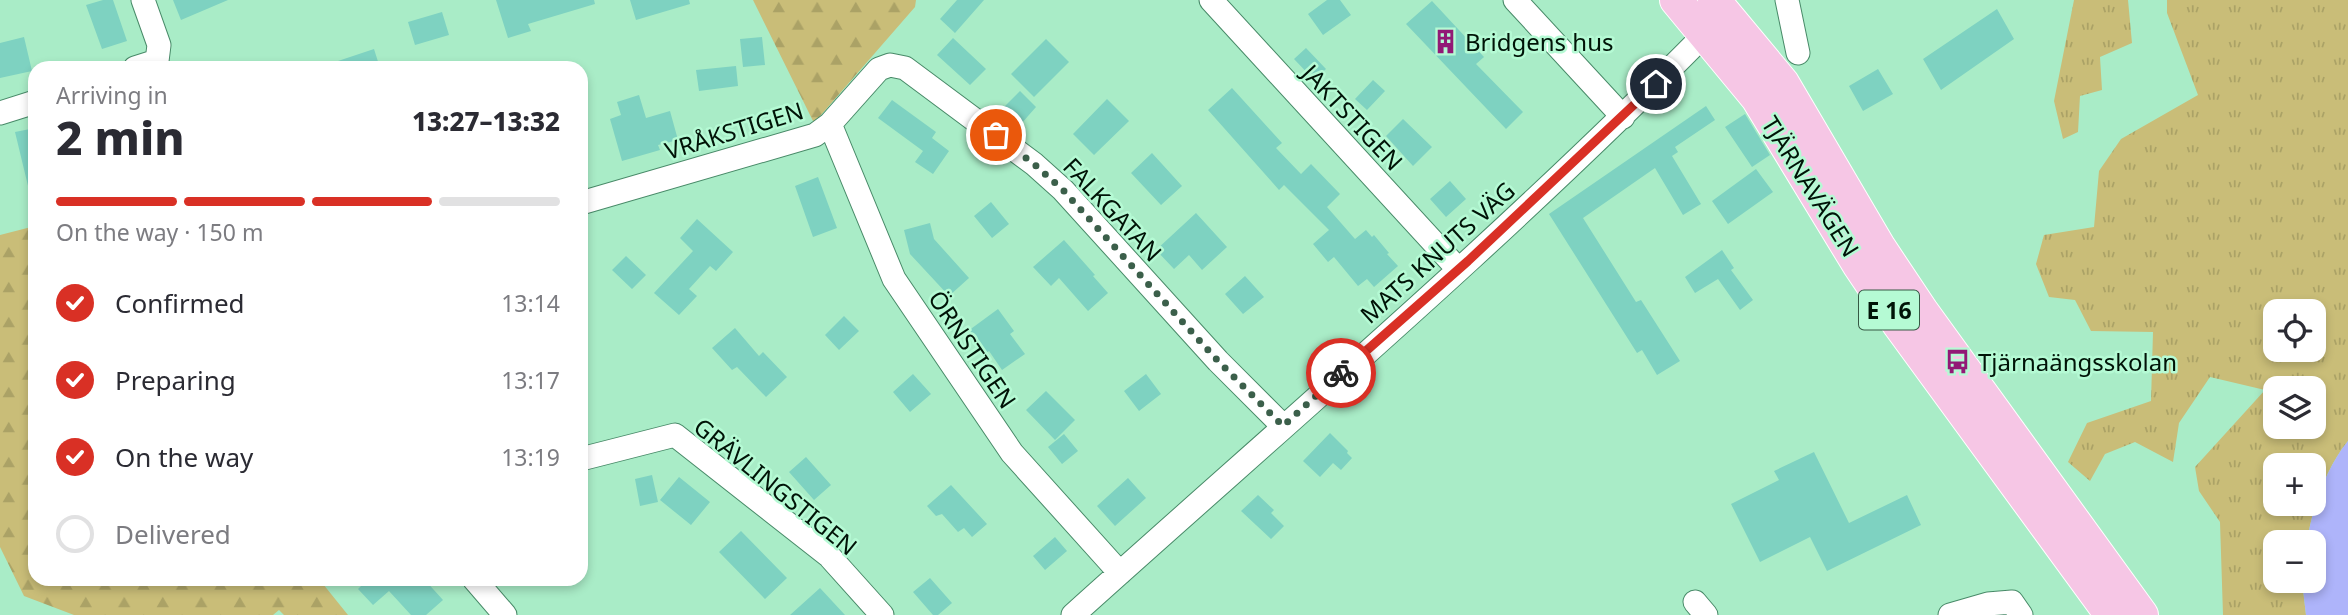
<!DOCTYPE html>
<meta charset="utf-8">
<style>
body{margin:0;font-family:"Noto Sans",sans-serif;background:#f7f7f7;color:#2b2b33;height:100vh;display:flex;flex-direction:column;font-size:26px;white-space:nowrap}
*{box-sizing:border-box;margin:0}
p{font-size:23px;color:#7c7c81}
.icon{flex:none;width:38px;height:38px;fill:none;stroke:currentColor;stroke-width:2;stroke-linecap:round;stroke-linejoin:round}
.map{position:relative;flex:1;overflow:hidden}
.side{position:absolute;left:28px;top:61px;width:560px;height:525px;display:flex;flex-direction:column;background:#fff;border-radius:21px;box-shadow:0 4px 10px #0003}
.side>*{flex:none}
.tools{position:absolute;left:2263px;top:299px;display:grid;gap:14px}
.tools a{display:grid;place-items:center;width:63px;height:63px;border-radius:14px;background:#fff;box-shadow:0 4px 10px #0003;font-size:35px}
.pin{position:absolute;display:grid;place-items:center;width:60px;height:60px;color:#fff;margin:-30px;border:4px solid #fff;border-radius:50%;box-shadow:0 2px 7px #0007}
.courier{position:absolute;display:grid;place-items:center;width:70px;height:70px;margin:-35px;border:5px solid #d93025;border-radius:50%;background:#fff;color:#222;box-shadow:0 2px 9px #0007}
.head em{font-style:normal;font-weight:800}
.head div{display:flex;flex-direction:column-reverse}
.head{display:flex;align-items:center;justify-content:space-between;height:119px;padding:0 28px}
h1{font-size:46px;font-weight:800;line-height:52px}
.bar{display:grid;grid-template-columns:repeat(4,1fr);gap:10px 7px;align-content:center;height:84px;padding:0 28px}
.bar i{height:9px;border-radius:5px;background:#e1e1e2}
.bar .on{background:#d93025}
.bar p{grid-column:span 4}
ol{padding:0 28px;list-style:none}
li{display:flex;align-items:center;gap:21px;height:77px}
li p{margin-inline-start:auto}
li .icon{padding:7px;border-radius:50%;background:#d93025;color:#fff;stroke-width:4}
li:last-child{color:#7c7c81}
li i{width:38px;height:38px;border:4px solid #e1e1e2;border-radius:50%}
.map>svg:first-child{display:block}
.grass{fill:url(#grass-tufts);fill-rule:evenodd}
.forest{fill:url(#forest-firs)}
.water{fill:#aeb4fa}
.building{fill:#7ed2c1}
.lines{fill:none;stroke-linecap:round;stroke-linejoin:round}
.minor-casing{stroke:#488a68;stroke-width:25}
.highway-casing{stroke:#fff;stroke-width:34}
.minor{stroke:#fff;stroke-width:23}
.highway{stroke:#f6c6e5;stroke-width:32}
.done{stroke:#3b5f4a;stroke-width:7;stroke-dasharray:0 12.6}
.route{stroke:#d93025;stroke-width:9}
.labels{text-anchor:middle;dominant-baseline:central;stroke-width:5;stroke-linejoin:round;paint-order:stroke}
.shield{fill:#b5fad4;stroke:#365844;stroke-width:2}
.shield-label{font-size:23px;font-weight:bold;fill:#001307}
.poi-label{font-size:24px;fill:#001307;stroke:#b5fad4;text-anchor:start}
.street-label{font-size:24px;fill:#001307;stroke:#b5fad4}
</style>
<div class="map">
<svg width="2348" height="615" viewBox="0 0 2348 615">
<defs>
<pattern id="grass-tufts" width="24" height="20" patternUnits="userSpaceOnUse" patternTransform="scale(1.75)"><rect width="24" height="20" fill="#c9bd78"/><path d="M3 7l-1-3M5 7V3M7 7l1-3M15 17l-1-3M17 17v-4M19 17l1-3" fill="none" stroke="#aba266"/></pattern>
<pattern id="forest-firs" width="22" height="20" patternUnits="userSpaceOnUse" patternTransform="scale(1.75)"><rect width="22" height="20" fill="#c9bd78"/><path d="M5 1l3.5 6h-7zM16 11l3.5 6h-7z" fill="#aba266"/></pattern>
</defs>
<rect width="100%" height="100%" fill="#a9ecc7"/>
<path class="grass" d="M2074 0H2128L2132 43 2100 57 2102 90 2080 96 2078 132 2063 139 2054 101Z
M2167 0H2348V441C2326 468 2312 508 2307 542H2275V581H2302L2306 615H2223L2220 522 2199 491 2195 467 2265 390 2210 377 2179 423 2173 462 2135 442 2105 454 2090 481 2068 462 2087 423 2151 401 2153 332 2091 331 2075 300 2049 297 2036 264 2044 235 2094 227 2099 171 2121 139 2198 95 2167 13ZM2275 312H2314V350H2275ZM2275 388H2314V427H2275ZM2275 466H2314V504H2275Z"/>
<path class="forest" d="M753 0H916L915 7 814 123Z
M35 226V579H319L348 615H284L279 610 273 615H74L24 596 0 547V235Z"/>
<path class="water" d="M2348 441V615H2306L2302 581H2314V542H2307C2312 508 2326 468 2348 441Z"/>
<path class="building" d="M103 0H113L127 41 102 49 86 5Z
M173 0H228L181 20Z
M496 0H594L595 4 528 24 531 31 508 38Z
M630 0H689L690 4 636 20Z
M957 0H984L955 33 940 19Z
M1327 0H1340L1351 15 1323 35 1308 14Z
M1432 1 1484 57 1476 64 1523 112 1506 129 1406 24Z
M1997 9 2014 39 1941 90 1923 59Z
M442 12 449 35 415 45 408 22Z
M24 37 32 71 0 78V43Z
M762 37 765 65 743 67 740 39Z
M953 38 986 69 970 85 937 55Z
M1046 39 1069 62 1034 97 1011 74Z
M1306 48 1326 69 1314 80 1294 59Z
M374 49 380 68H326V65Z
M736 66 738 86 699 91 696 70Z
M1878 69 1893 94 1863 111 1849 86Z
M1373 80 1385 91 1367 110 1355 99Z
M1232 88 1282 143 1276 148 1301 174 1311 164 1340 194 1327 207 1355 239 1366 230 1372 237 1374 235 1389 253 1387 254 1398 266 1374 287 1367 279 1358 286 1334 257 1328 262 1313 244 1329 230 1284 185 1279 190 1208 110Z
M1020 91 1036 107 1021 124 1004 107Z
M639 95 646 118 670 111 678 140 658 145 660 150 622 161 610 119 621 115 617 102Z
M1107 99 1129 121 1094 155 1073 134Z
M892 100 936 132 932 138 949 151 933 174 915 162 923 151 878 118Z
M1706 106 1715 120 1675 147 1678 152 1672 156 1701 204 1683 215 1655 168 1583 218 1636 302 1641 300 1680 361 1657 375 1642 350 1637 353 1549 214Z
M1745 114 1770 155 1752 167 1725 127Z
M1403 119 1432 147 1413 166 1386 136Z
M35 128V189L29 190 15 132Z
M1152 153 1182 186 1161 205 1131 173Z
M1756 169 1773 192 1728 224 1712 201Z
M818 177 837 228 813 237 795 186Z
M1450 181 1466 199 1446 217 1430 199Z
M991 202 1009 224 992 238 974 216Z
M1196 213 1227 247 1202 270 1189 255 1174 269 1156 250Z
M697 219 733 252 716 271 710 266 689 289 697 296 679 315 654 293 693 251 680 238Z
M930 223 934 239 969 278 949 296 910 254 904 230Z
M1064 240 1095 275 1093 276 1108 293 1088 311 1059 278 1051 286 1033 267Z
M1722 250 1734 268 1731 270 1753 300 1740 310 1718 279 1695 293 1685 277Z
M626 256 646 275 632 289 612 270Z
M1245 276 1264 297 1243 314 1225 294Z
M998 309 1014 331 1010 334 1025 354 1002 370 989 351 985 354 968 331Z
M844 316 859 331 839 350 825 335Z
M735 328 759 356 763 352 787 377 766 397 737 367 732 370 712 348Z
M913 374 931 394 910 412 893 392Z
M1146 374 1161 394 1139 411 1124 391Z
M1046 391 1075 420 1055 440 1026 410Z
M1330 433 1348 451 1347 453 1352 458 1341 470 1333 463 1320 477 1303 461Z
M1064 434 1078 451 1062 464 1048 447Z
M1814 452 1849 523 1907 495 1921 525 1827 571 1810 537 1760 562 1731 504 1779 480 1774 471Z
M806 457 831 485 814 500 789 472Z
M652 475 658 502 640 506 635 479Z
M679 477 710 502 691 525 660 500Z
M1128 478 1146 498 1115 526 1097 506Z
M951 485 987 524 972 537 964 528 958 532 942 514 936 516 927 506Z
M1258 495 1274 510 1271 513 1284 526 1271 539 1241 511Z
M741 531 787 578 765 599 719 552Z
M1055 537 1067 551 1045 570 1033 556Z
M930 578 952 603 938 615H933L913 592Z
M368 579H424L443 600 426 615H411L389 591 373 605 358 589Z
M820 588 845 615H790Z"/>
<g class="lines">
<defs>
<path id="minor" d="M1211 0 1458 269
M1515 0 1623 117
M1787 0 1798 53
M135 68 157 61 159 45 143 0
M0 113 35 102
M830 124 894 279 1012 453 1120 573
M581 203 815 135 830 124 879 69 890 65 905 68 1034 164 1063 190 1218 361 1283 426
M581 459 675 435 829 556 882 615
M474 579 505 615
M1695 602 1706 615
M1073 615C1285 424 1504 238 1705 34
M1950 615 1988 604 2012 602 2021 615"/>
<path id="highway" d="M1676 0 1757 98 1858 264 1899 325 2111 615
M1714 0 1783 83 1880 248 1922 311 2142 615"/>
</defs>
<use href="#minor" class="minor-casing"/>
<use href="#highway" class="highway-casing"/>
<use href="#minor" class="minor"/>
<use href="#highway" class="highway"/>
</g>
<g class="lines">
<path class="done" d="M996 135 1034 164 1063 190 1218 361 1283 426 1341 373"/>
<path class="route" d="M1341 373 1468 261 1656 84"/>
</g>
<defs>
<symbol id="building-bare" viewBox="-9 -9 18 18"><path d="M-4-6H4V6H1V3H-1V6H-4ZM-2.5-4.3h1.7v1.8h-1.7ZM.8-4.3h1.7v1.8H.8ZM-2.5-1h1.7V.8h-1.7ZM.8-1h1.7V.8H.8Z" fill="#921976" stroke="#b5fad4" stroke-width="2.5" paint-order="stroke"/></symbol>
<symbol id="bus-bare" viewBox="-9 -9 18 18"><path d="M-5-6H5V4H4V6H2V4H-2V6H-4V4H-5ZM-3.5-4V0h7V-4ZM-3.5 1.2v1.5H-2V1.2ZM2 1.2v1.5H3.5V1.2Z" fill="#921976" stroke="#b5fad4" stroke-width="2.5" paint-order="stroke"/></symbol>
</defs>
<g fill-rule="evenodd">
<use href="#building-bare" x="1428" y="24" width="35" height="35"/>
<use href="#bus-bare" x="1940" y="344" width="35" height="35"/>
</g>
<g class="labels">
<rect class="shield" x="1859" y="290.5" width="60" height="39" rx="5"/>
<g class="shield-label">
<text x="1889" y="310">E 16</text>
</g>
<g class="poi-label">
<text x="1465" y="41">Bridgens hus</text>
<text x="1978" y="361">Tjärnaängsskolan</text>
</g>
<g class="street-label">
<text transform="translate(1353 117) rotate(47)">JAKTSTIGEN</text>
<text transform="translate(734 130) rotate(-17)">VRÅKSTIGEN</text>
<text transform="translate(1811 186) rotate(58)">TJÄRNAVÄGEN</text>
<text transform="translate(1113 209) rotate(47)">FALKGATAN</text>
<text transform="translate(1437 252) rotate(-42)">MATS KNUTS VÄG</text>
<text transform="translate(973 349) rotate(56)">ÖRNSTIGEN</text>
<text transform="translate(776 486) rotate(39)">GRÄVLINGSTIGEN</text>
</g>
</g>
</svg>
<div class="tools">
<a><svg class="icon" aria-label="locate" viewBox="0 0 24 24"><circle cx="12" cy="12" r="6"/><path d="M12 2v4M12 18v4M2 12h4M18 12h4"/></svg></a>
<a><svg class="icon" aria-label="layers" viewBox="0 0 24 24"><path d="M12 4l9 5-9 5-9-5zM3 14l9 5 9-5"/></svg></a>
<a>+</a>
<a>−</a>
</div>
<div class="pin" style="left:996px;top:135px;background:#ea580c"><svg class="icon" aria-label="bag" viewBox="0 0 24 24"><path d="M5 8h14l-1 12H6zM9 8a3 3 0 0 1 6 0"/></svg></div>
<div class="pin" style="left:1656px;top:84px;background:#1f2937"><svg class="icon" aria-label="home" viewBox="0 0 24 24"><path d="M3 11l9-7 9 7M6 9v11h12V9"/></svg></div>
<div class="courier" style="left:1341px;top:373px"><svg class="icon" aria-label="bike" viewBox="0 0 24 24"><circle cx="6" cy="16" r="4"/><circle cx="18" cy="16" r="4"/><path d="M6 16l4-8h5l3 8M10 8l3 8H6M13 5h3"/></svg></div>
<section class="side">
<div class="head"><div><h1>2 min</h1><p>Arriving in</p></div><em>13:27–13:32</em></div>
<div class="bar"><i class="on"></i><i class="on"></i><i class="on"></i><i></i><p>On the way · 150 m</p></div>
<ol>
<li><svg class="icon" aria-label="check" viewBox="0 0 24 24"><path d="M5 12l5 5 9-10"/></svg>Confirmed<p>13:14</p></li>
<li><svg class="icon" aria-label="check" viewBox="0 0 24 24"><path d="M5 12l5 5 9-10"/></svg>Preparing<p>13:17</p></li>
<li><svg class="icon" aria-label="check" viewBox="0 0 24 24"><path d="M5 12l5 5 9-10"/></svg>On the way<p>13:19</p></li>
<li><i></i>Delivered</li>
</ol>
</section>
</div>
